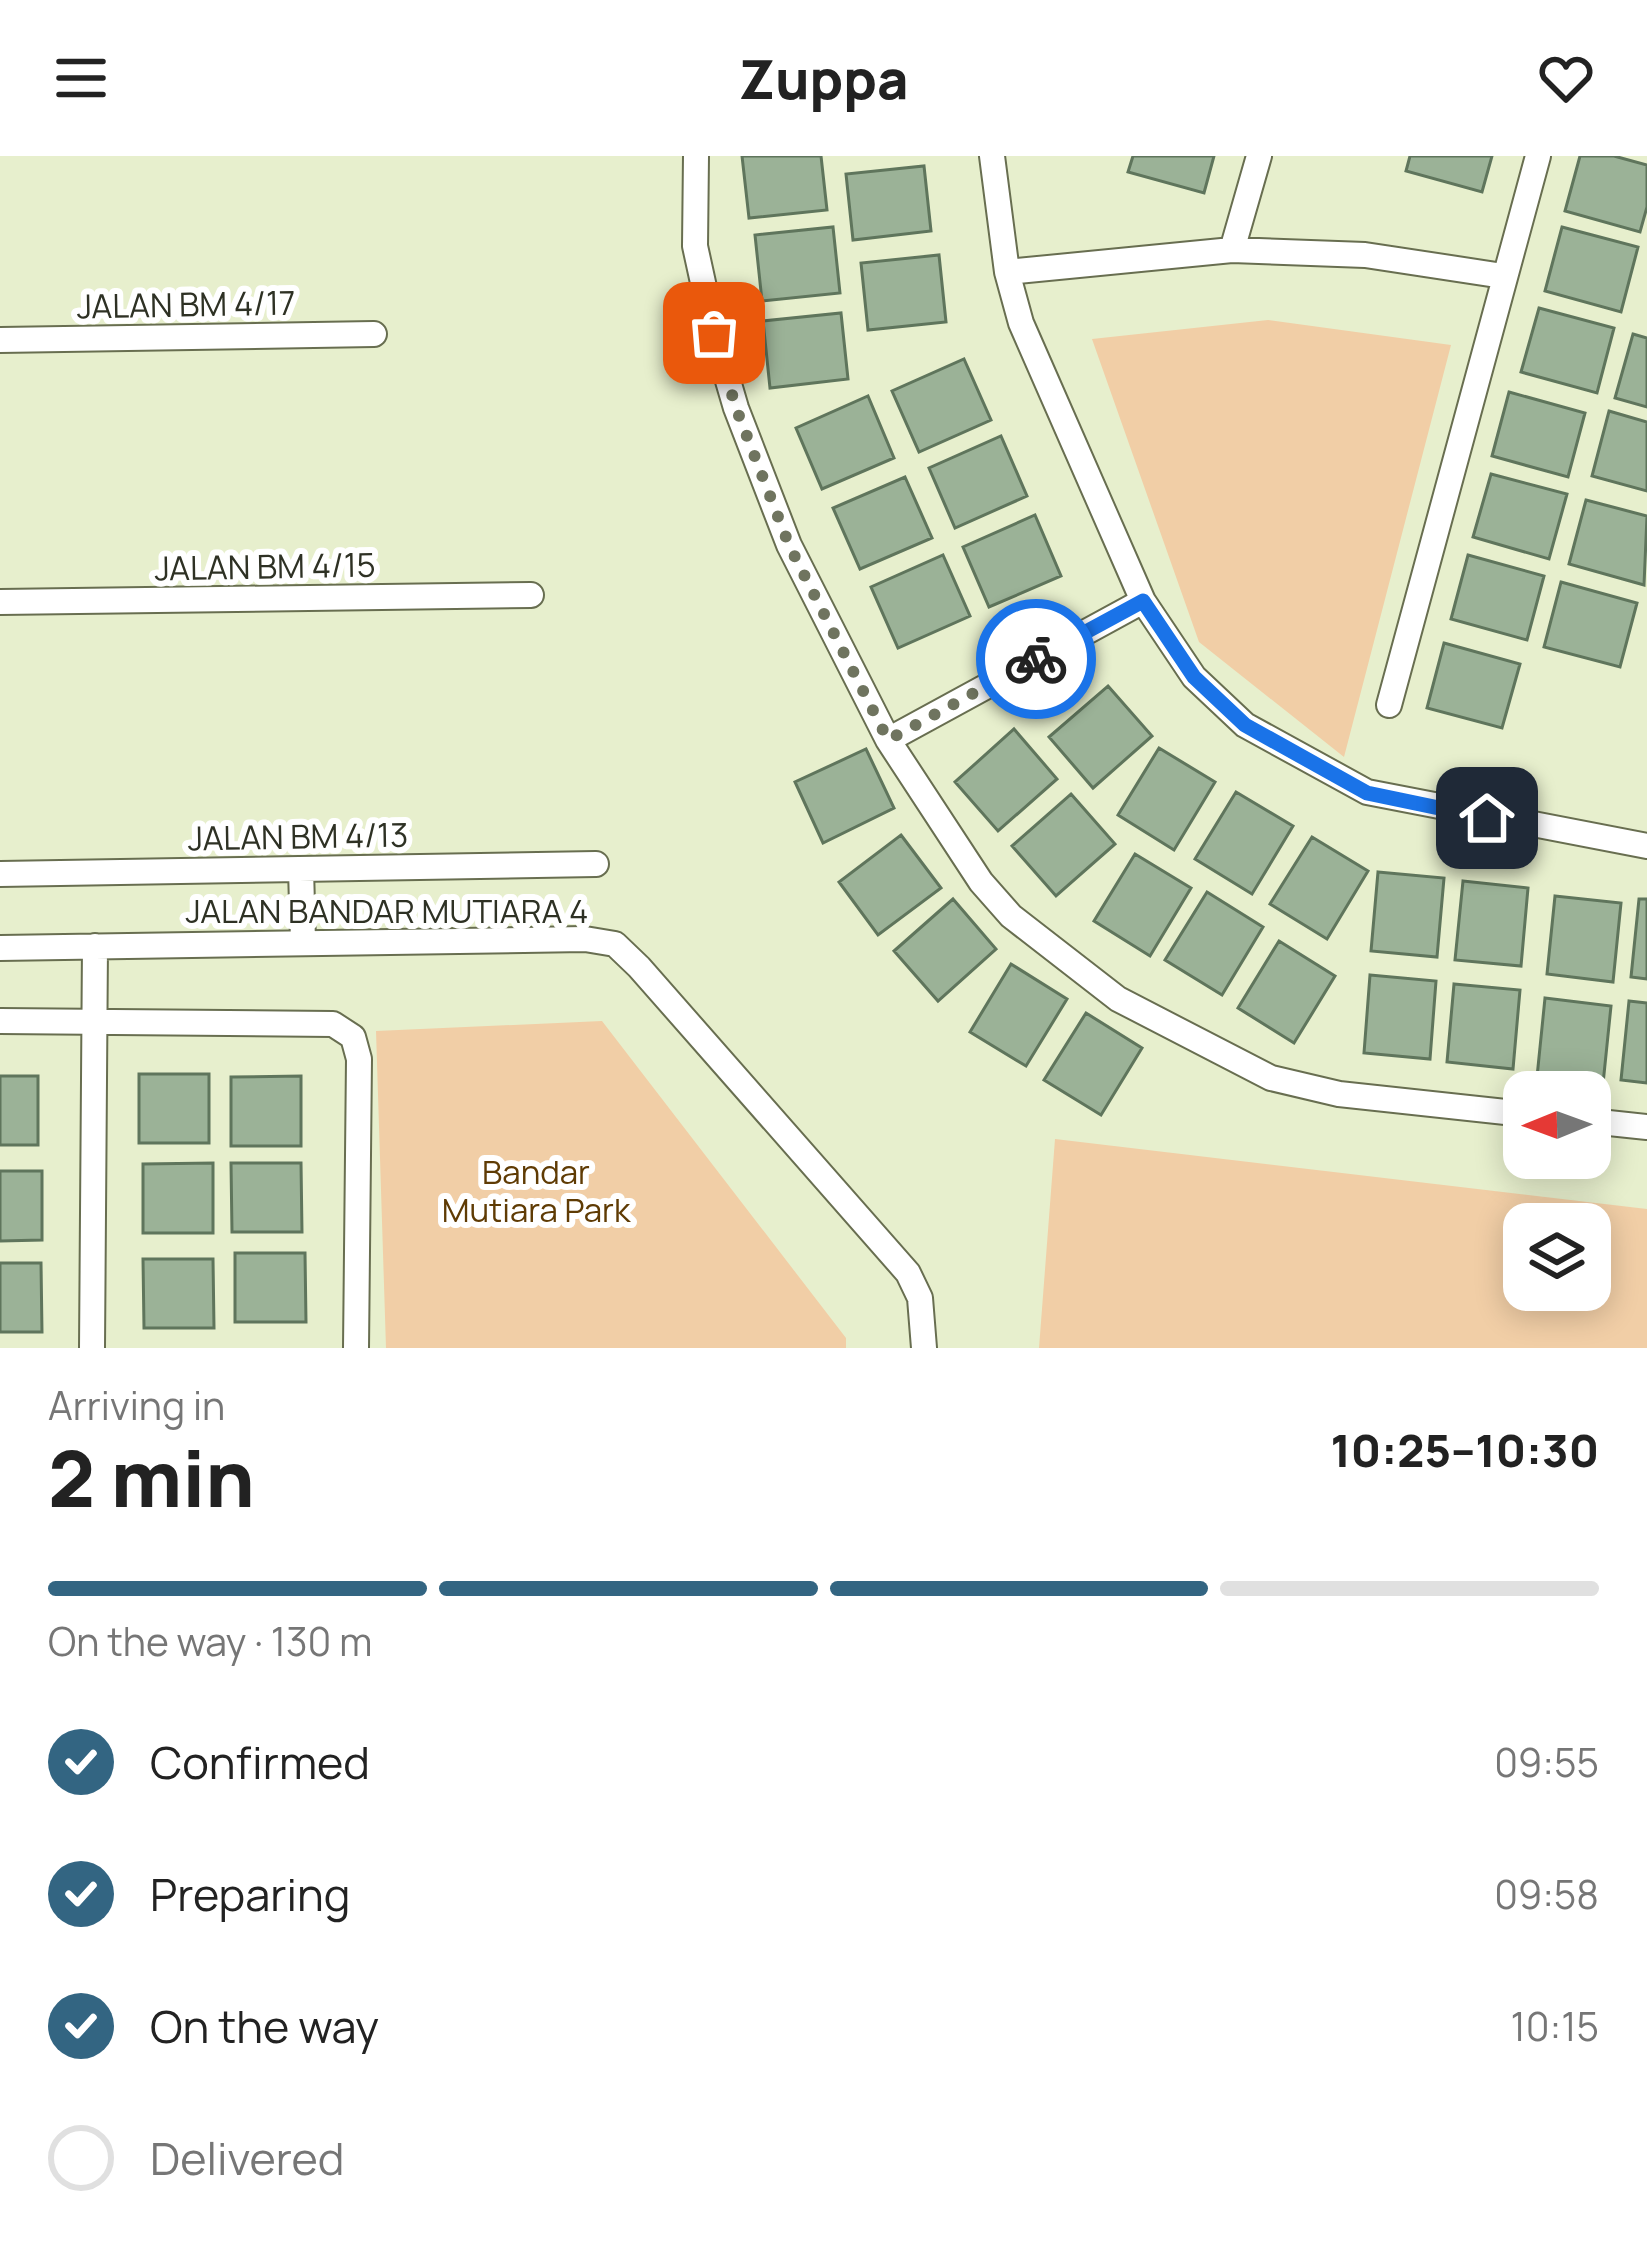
<!DOCTYPE html>
<meta charset="utf-8">
<style>
body{margin:0;font-family:Manrope,sans-serif;background:#f6f6f6;color:#222;height:100vh;display:flex;flex-direction:column;font-size:45px;white-space:nowrap}
*{box-sizing:border-box;margin:0}
p{font-size:39px;color:#767676}
.icon{flex:none;width:66px;height:66px;fill:none;stroke:currentColor;stroke-width:2;stroke-linecap:round;stroke-linejoin:round}
.map{position:relative;height:1192px;overflow:hidden}
.panel{display:flex;flex-direction:column;background:#fff;flex:1}
.panel>*{flex:none}
.needle{width:78px;rotate:269deg}
.controls{position:absolute;left:1503px;top:915px;display:grid;gap:24px}
.controls a{display:grid;place-items:center;width:108px;height:108px;border-radius:24px;background:#fff;box-shadow:0 6px 30px #0003;font-size:60px}
.pin{position:absolute;display:grid;place-items:center;width:102px;height:102px;color:#fff;margin:-51px;border-radius:24px;box-shadow:0 6px 18px #0006}
.courier{position:absolute;display:grid;place-items:center;width:120px;height:120px;margin:-60px;border:9px solid #1a73e8;border-radius:50%;background:#fff;color:#222;box-shadow:0 3px 15px #0007}
.summary em{font-style:normal;font-weight:800}
.summary div{display:flex;flex-direction:column-reverse}
.summary{display:flex;align-items:center;justify-content:space-between;height:204px;padding:0 48px}
h1{font-size:78px;font-weight:800;line-height:90px}
.bar{display:grid;grid-template-columns:repeat(4,1fr);gap:18px 12px;align-content:center;height:144px;padding:0 48px}
.bar i{height:15px;border-radius:9px;background:#e0e0e0}
.bar .selected{background:#336582}
.bar p{grid-column:span 4}
ol{padding:0 48px;list-style:none}
li{display:flex;align-items:center;gap:36px;height:132px}
li p{margin-inline-start:auto}
li .icon{padding:12px;border-radius:50%;background:#336582;color:#fff;stroke-width:4}
li:last-child{color:#767676}
li i{width:66px;height:66px;border:6px solid #e0e0e0;border-radius:50%}
header{display:flex;justify-content:space-between;align-items:center;height:156px;padding:0 48px;background:#fff;font-size:54px;font-weight:800}
.map>svg:first-child{display:block}
.green{fill:#f1cea6;fill-rule:evenodd}
.building{fill:#9bb297;stroke:#5f755c;stroke-width:3}
.lines{fill:none;stroke-linecap:round;stroke-linejoin:round}
.street-casing{stroke:#686e50;stroke-width:28}
.street{stroke:#fff;stroke-width:24}
.done{stroke:#6f745f;stroke-width:12;stroke-dasharray:0 21.6}
.route{stroke:#1a73e8;stroke-width:15}
.labels{text-anchor:middle;dominant-baseline:central;stroke-width:12;stroke-linejoin:round;paint-order:stroke}
.street-label{font-size:33px;fill:#2e3124;stroke:#fff}
.park-label{font-size:33px;fill:#5f3b04;stroke:#fff}
</style>
<header><svg class="icon" aria-label="menu" viewBox="0 0 24 24"><path d="M4 6h16M4 12h16M4 18h16"/></svg>Zuppa<svg class="icon" aria-label="heart" viewBox="0 0 24 24"><path d="M12 20l-8-8c-3-5 5-10 8-4 3-6 11-1 8 4z"/></svg></header>
<div class="map">
<svg width="1647" height="1192" viewBox="0 0 1647 1192">
<rect width="100%" height="100%" fill="#e7efcd"/>
<path class="green" d="M1268 164 1451 189 1344 601 1199 486 1092 183Z
M602 865 846 1182V1192H386L376 875Z
M1055 983 1647 1053V1192H1039ZM1590 1068V1134H1524V1068Z"/>
<path class="building" d="M742 0H821L827 54 749 62Z
M1133 0H1214L1204 37 1128 16Z
M1410 0H1492L1482 36 1406 15Z
M1580 0H1614L1647 9V51L1640 76 1565 55Z
M924 10 931 75 853 84 846 18Z
M833 71 840 137 762 145 755 79Z
M1562 71 1638 91 1621 156 1545 135Z
M939 99 946 166 868 174 861 107Z
M1539 152 1614 172 1597 237 1521 216Z
M841 157 848 223 770 232 763 165Z
M1633 178 1647 182V251L1615 242Z
M964 203 991 264 919 296 892 235Z
M1509 236 1585 257 1568 321 1492 300Z
M868 240 894 302 822 333 796 272Z
M1609 255 1647 266V335L1592 320Z
M1001 280 1027 340 955 372 929 312Z
M1491 318 1567 338 1549 403 1473 381Z
M905 321 932 382 860 413 833 352Z
M1586 344 1647 360 1644 429 1569 408Z
M1035 359 1061 420 989 451 963 391Z
M943 399 970 460 898 492 871 431Z
M1468 399 1544 420 1527 484 1451 463Z
M1561 426 1637 447 1620 511 1544 491Z
M1444 487 1520 508 1502 572 1427 552Z
M1108 530 1152 580 1093 632 1049 581Z
M1014 573 1057 623 998 675 955 626Z
M1159 592 1215 626 1174 694 1118 659Z
M866 593 894 652 823 687 795 626Z
M1236 636 1293 670 1252 738 1195 703Z
M1071 638 1115 688 1056 740 1012 690Z
M901 679 941 732 878 779 839 726Z
M1312 681 1368 715 1327 783 1270 748Z
M1135 698 1191 732 1150 800 1094 765Z
M1378 716 1444 722 1437 801 1371 795Z
M1463 725 1528 732 1521 810 1455 804Z
M1207 736 1263 771 1222 839 1165 804Z
M1555 740 1621 747 1613 826 1547 818Z
M953 743 996 793 938 845 894 795Z
M1639 743H1647V823L1631 821Z
M1279 785 1335 820 1294 887 1238 852Z
M1011 808 1067 843 1026 910 970 876Z
M1370 819 1436 825 1430 903 1364 897Z
M1454 828 1520 834 1513 913 1447 906Z
M1545 842 1611 850 1603 928 1537 921Z
M1629 845 1647 847V927L1621 924Z
M1086 857 1142 892 1101 959 1044 924Z
M139 918H209V987H139Z
M0 920H38V989H0Z
M301 920V990H231V921Z
M213 1007V1077H143V1008Z
M231 1007H301L302 1076H232Z
M0 1015H42V1084L0 1085Z
M235 1097H305L306 1166H235Z
M143 1103H213L214 1172H144Z
M0 1107H41L42 1176H0Z"/>
<g class="lines">
<defs>
<path id="street" d="M696 0 695 90 714 177 736 252 789 389 888 584 981 726 1011 760 1118 843 1271 922 1339 938 1524 958
M992 0 1007 116 1021 167 1143 445 1194 521 1245 569 1367 636 1647 690
M1232 94 1259 0
M1007 116 1232 94 1365 99 1503 120
M0 184 374 178
M0 446 531 439
M1389 549 1538 0
M888 584 1143 445
M301 713 303 785
M0 718 596 708
M0 792 585 783 615 788 639 811 908 1117 920 1142 924 1192
M0 865 333 868 353 881 359 903 356 1192
M1590 965 1647 971
M92 1192 95 790"/>
</defs>
<use href="#street" class="street-casing"/>
<use href="#street" class="street"/>
</g>
<g class="lines">
<path class="done" d="M714 177 736 252 789 389 888 584 1036 503"/>
<path class="route" d="M1036 503 1143 445 1194 521 1245 569 1367 637 1487 662"/>
</g>
<g class="labels">
<g class="street-label">
<text transform="translate(186 148) rotate(-1)">JALAN BM 4/17</text>
<text transform="translate(265 410) rotate(-1)">JALAN BM 4/15</text>
<text transform="translate(298 680) rotate(-1)">JALAN BM 4/13</text>
<text x="387" y="754">JALAN BANDAR MUTIARA 4</text>
</g>
<g class="park-label">
<text x="536" y="1015">Bandar<tspan x="536" dy="38">Mutiara Park</tspan></text>
</g>
</g>
</svg>
<div class="controls">
<a><svg class="needle" viewBox="-14 -14 28 28"><path d="M0-13l5 13h-10z" fill="#e53935"/><path d="M0 13l5-13h-10z" fill="#767676"/></svg></a>
<a><svg class="icon" aria-label="layers" viewBox="0 0 24 24"><path d="M12 4l9 5-9 5-9-5zM3 14l9 5 9-5"/></svg></a>
</div>
<div class="pin" style="left:714px;top:177px;background:#ea580c"><svg class="icon" aria-label="bag" viewBox="0 0 24 24"><path d="M5 8h14l-1 12H6zM9 8a3 3 0 0 1 6 0"/></svg></div>
<div class="pin" style="left:1487px;top:662px;background:#1f2937"><svg class="icon" aria-label="home" viewBox="0 0 24 24"><path d="M3 11l9-7 9 7M6 9v11h12V9"/></svg></div>
<div class="courier" style="left:1036px;top:503px"><svg class="icon" aria-label="bike" viewBox="0 0 24 24"><circle cx="6" cy="16" r="4"/><circle cx="18" cy="16" r="4"/><path d="M6 16l4-8h5l3 8M10 8l3 8H6M13 5h3"/></svg></div>
</div>
<section class="panel">
<div class="summary"><div><h1>2 min</h1><p>Arriving in</p></div><em>10:25–10:30</em></div>
<div class="bar"><i class="selected"></i><i class="selected"></i><i class="selected"></i><i></i><p>On the way · 130 m</p></div>
<ol>
<li><svg class="icon" aria-label="check" viewBox="0 0 24 24"><path d="M5 12l5 5 9-10"/></svg>Confirmed<p>09:55</p></li>
<li><svg class="icon" aria-label="check" viewBox="0 0 24 24"><path d="M5 12l5 5 9-10"/></svg>Preparing<p>09:58</p></li>
<li><svg class="icon" aria-label="check" viewBox="0 0 24 24"><path d="M5 12l5 5 9-10"/></svg>On the way<p>10:15</p></li>
<li><i></i>Delivered</li>
</ol>
</section>
